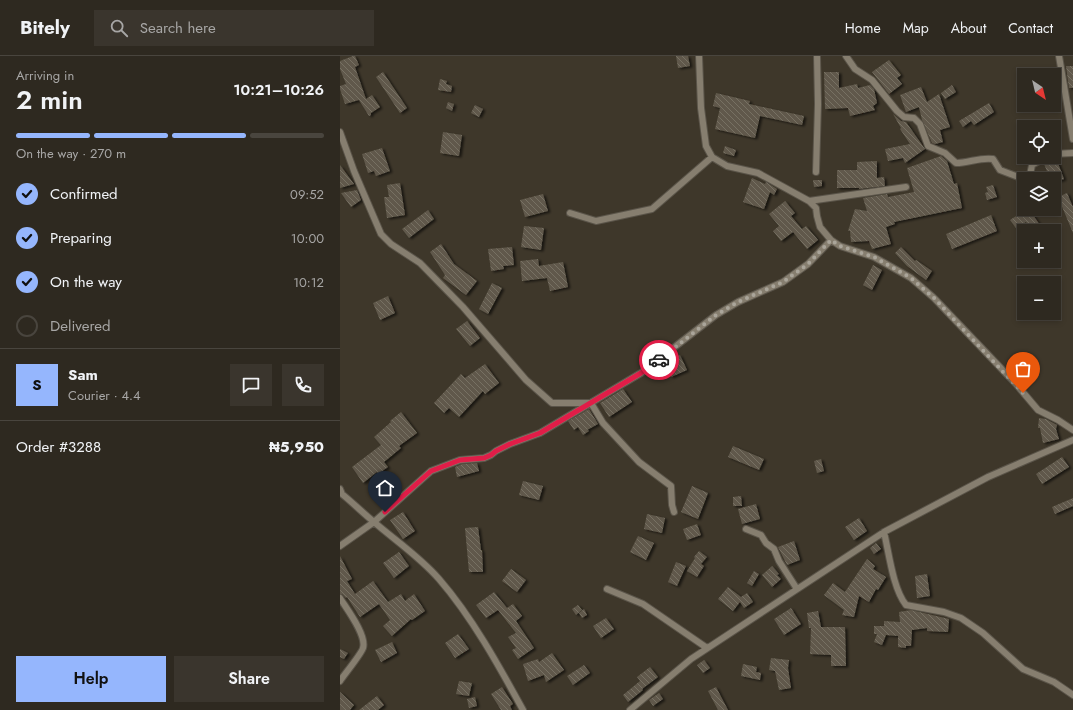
<!DOCTYPE html>
<meta charset="utf-8">
<style>
body{margin:0;font-family:Jost,sans-serif;background:#3a352d;color:#f1f3f6;height:100vh;display:flex;flex-direction:column;font-size:15px;white-space:nowrap}
*{box-sizing:border-box;margin:0}
p{font-size:13px;color:#a7a6a5}
.icon{flex:none;width:22px;height:22px;fill:none;stroke:currentColor;stroke-width:2;stroke-linecap:round;stroke-linejoin:round}
.map{position:relative;flex:1;overflow:hidden}
.sheet{display:flex;flex-direction:column;background:#2e2920;width:340px}
.sheet>*{flex:none}
.needle{width:26px;rotate:145deg}
.tools{position:absolute;left:677px;top:12px;display:grid;gap:8px}
.tools a{display:grid;place-items:center;width:44px;height:44px;border-radius:0px;background:#2e2920;box-shadow:0 2px 6px #0003,0 0 0 1px #49453e;font-size:20px}
.pin{position:absolute;display:grid;place-items:center;width:34px;height:34px;color:#fff;margin:-41px -17px;border-radius:50% 50% 50% 0;rotate:-45deg;box-shadow:0 0 4px #0007}
.pin .icon{rotate:45deg}
.courier{position:absolute;display:grid;place-items:center;width:40px;height:40px;margin:-20px;border:3px solid #e11d48;border-radius:50%;background:#fff;color:#222;box-shadow:0 1px 5px #0007}
.headline em{font-style:normal;font-weight:600}
.headline div{display:flex;flex-direction:column-reverse}
.headline{display:flex;align-items:center;justify-content:space-between;height:68px;padding:0 16px}
h1{font-size:26px;font-weight:600;line-height:30px}
.bar{display:grid;grid-template-columns:repeat(4,1fr);gap:6px 4px;align-content:center;height:48px;padding:0 16px}
.bar i{height:5px;border-radius:3px;background:#49453e}
.bar .selected{background:#95b6fd}
.bar p{grid-column:span 4}
.line{display:flex;align-items:center;gap:10px;padding:0 16px;border-top:1px solid #49453e}
.line div{flex:1}
.round{display:grid;place-items:center;flex:none;width:42px;height:42px;border-radius:0px;background:#3a352d}
ol{padding:0 16px;list-style:none}
li{display:flex;align-items:center;gap:12px;height:44px}
li p{margin-inline-start:auto}
li .icon{padding:4px;border-radius:50%;background:#95b6fd;color:#111;stroke-width:4}
li:last-child{color:#a7a6a5}
li i{width:22px;height:22px;border:2px solid #49453e;border-radius:50%}
.cta{display:flex;gap:8px;margin-top:auto;padding:8px 16px}
.cta a{flex:1;height:46px;border-radius:0px;background:#95b6fd;color:#111;font-size:16px;font-weight:600;line-height:46px;text-align:center}
.cta a+a{background:#3a352d;color:#f1f3f6}
header{display:flex;align-items:center;gap:24px;box-sizing:border-box;height:56px;padding:0 20px;background:#2e2920;border-bottom:1px solid #49453e}
header strong{font-size:19px}
nav{display:flex;gap:22px;margin-inline-start:auto;font-size:14px}
.search{width:280px;height:36px;background:#3a352d;display:flex;align-items:center;gap:10px;box-sizing:border-box;padding:0 14px;border-radius:0px;color:#a7a6a5;font-size:15px}
main{display:flex;flex:1;min-height:0}
.map>svg:first-child{display:block}
.building{fill:url(#building-back-hatch);filter:url(#shadow)}
.lines{fill:none;stroke-linecap:round;stroke-linejoin:round}
.street-casing{stroke:#5a5449;stroke-width:8}
.street{stroke:#867e6f;stroke-width:6}
.done{stroke:#aaa59a;stroke-width:4;stroke-dasharray:0 7.2}
.route{stroke:#e11d48;stroke-width:5}
</style>
<header>
<strong>Bitely</strong>
<div class="search"><svg class="icon" aria-label="search" viewBox="0 0 24 24"><circle cx="10" cy="10" r="6"/><path d="M15 15l6 6"/></svg>Search here</div>
<nav><a>Home</a><a>Map</a><a>About</a><a>Contact</a></nav>
</header>
<main>
<section class="sheet">
<div class="headline"><div><h1>2 min</h1><p>Arriving in</p></div><em>10:21–10:26</em></div>
<div class="bar"><i class="selected"></i><i class="selected"></i><i class="selected"></i><i></i><p>On the way · 270 m</p></div>
<ol>
<li><svg class="icon" aria-label="check" viewBox="0 0 24 24"><path d="M5 12l5 5 9-10"/></svg>Confirmed<p>09:52</p></li>
<li><svg class="icon" aria-label="check" viewBox="0 0 24 24"><path d="M5 12l5 5 9-10"/></svg>Preparing<p>10:00</p></li>
<li><svg class="icon" aria-label="check" viewBox="0 0 24 24"><path d="M5 12l5 5 9-10"/></svg>On the way<p>10:12</p></li>
<li><i></i>Delivered</li>
</ol>
<div class="line" style="height:72px"><b class="round" style="background:#95b6fd;color:#111">S</b><div><b>Sam</b><p>Courier · 4.4</p></div><a class="round"><svg class="icon" aria-label="chat" viewBox="0 0 24 24"><path d="M4 5h16v11H9l-5 4z"/></svg></a><a class="round"><svg class="icon" aria-label="phone" viewBox="0 0 24 24"><path d="M5 4h4l2 5-3 2q2 4 5 5l2-3 5 2v4C11 20 4 13 5 4z"/></svg></a></div>
<div class="line" style="height:52px"><div>Order #3288</div><b>₦5,950</b></div>
<div class="cta"><a>Help</a><a>Share</a></div>
</section>
<div class="map">
<svg width="733" height="654" viewBox="0 0 733 654">
<defs>
<pattern id="building-back-hatch" width="6" height="6" patternUnits="userSpaceOnUse"><rect width="6" height="6" fill="#60594b"/><path d="M-1 5l2 2M0 0l6 6M5-1l2 2" fill="none" stroke="#777164"/></pattern>
<filter id="shadow"><feDropShadow dx="2.5" dy="1.5" stdDeviation="1" flood-color="#0009"/></filter>
</defs>
<rect width="100%" height="100%" fill="#3e372a"/>
<path class="building" d="M13 0H15L19 9 15 11 26 43 32 39 40 51 31 57V59L29 60 19 44 5 48 0 33V30L6 28 0 13V5Z
M336 0H348L350 10 338 12Z
M549 4 561 19 557 22 562 28 549 38 532 16Z
M726 10H733V32H729Z
M711 12V19H687V14Z
M43 16 67 52 60 57 36 21Z
M484 16H499V32L517 28 518 32 530 29 534 33 537 47 533 50 535 54 510 60 508 52 485 53Z
M100 23 107 25 106 28 112 30 111 36 98 34Z
M612 29 616 36 605 43 601 37Z
M581 31 587 46 599 38 610 71 600 74 603 86 595 88 592 87 582 64 579 51 566 56 560 39Z
M376 37 410 45 409 48 464 60 462 69 420 60 415 82 375 73 380 52 373 50Z
M108 46 114 48 112 55 106 52Z
M649 47 654 56 634 69 631 65 623 71 619 65Z
M135 49 143 53 139 61 131 57Z
M553 58 561 65 566 66 585 93 565 107 563 102 548 105 545 93 570 88 560 73 561 72Z
M103 76 122 79 119 100 100 97Z
M385 90 396 94 394 100 383 97Z
M42 92 50 115 36 120 34 115 28 117 22 98Z
M601 100 607 105 614 128 617 127 622 152 554 166 555 168 546 171 551 188 532 193 529 185 511 186 510 175H508L515 153 527 155 523 142 547 138 548 141 574 136 567 112Z
M712 102H716L724 123 714 126 711 119 709 120 704 108Z
M537 105V122L544 121 545 130 519 133V132H497V114H517V106Z
M0 109 14 128 0 132Z
M412 122 425 128 426 126 437 133 434 139 430 136 424 153 403 146Z
M473 124H482V130L474 131Z
M60 127 65 159 47 162 44 141H49L47 129Z
M653 129 657 141 647 144 645 137 648 136 646 131Z
M17 134 21 144 11 151 1 137Z
M727 137 733 151V177L718 141Z
M203 138 208 155 185 161 180 144Z
M445 145 455 157 451 160 462 173 466 170 478 184 467 193 453 176 441 185 433 175 439 170 429 158Z
M687 153H689L704 175H692L686 166 676 172 670 164Z
M88 154 94 163 69 182 62 173Z
M651 159 657 175 612 193 606 178Z
M184 170 204 172 201 194 181 191Z
M101 188 114 208 137 225 126 239 103 222 105 219 90 196Z
M172 191 174 209 163 210 164 213 151 215 148 193Z
M561 191 575 205 576 204 592 215 586 224 567 210 555 197Z
M198 203 199 210 223 206 228 231 210 235 207 222 182 225 180 205Z
M533 209 542 214 532 234 523 229Z
M152 227 162 232 148 258 139 253Z
M48 240 55 257 40 264 33 247Z
M127 265 140 282 130 290 116 273Z
M340 299 347 314 331 321 324 306Z
M145 308 159 327 145 338 143 335 119 361 109 352 104 357 94 347 121 318 125 322Z
M283 333 292 346 269 361 260 347Z
M249 353 258 368 247 374 249 375 243 379 238 371 234 374 228 365Z
M61 356 77 377 59 390 61 392 44 406 48 411 38 418 37 416 23 427 12 411 41 389 34 381 51 366 50 365Z
M699 362 706 363 717 369 716 373 719 383 703 387 700 372H698Z
M393 390 424 403 419 414 388 401Z
M722 401 729 411 702 428 696 418Z
M481 403 484 415 477 417 474 405Z
M137 407 139 415 117 421 115 411 122 408Z
M183 425 203 430 199 444 179 439Z
M352 430 368 437 358 463 341 456Z
M401 440 402 450H393V441Z
M733 442V450L715 458 712 451Z
M416 448 420 463 402 468 398 453Z
M63 456 75 475 63 483 50 464Z
M307 458 325 462 322 477 304 473Z
M519 462 527 475 514 484 505 471Z
M357 468 361 479 347 484 343 473Z
M138 471 141 494H142L143 516H129L125 472Z
M298 480 314 487 306 504 290 496Z
M454 485 460 504 447 509 438 491Z
M536 487 541 493 534 498 530 492Z
M359 495 367 501 361 508 364 510 357 521 347 515 355 502 354 501Z
M59 496 69 510 54 522 43 507Z
M0 500 12 523 7 525 15 538 33 525 48 546 61 538 65 545 74 538 85 555 72 564 71 563 52 580 43 570 50 564 39 548 20 561 7 541 6 542 2 538H0Z
M527 503 535 510 533 513 546 521 538 534 536 533 529 546 519 540 514 561 502 559 504 554 484 539 493 527 505 536Z
M336 506 346 510 337 530 328 526Z
M432 510 439 518 437 519 441 523 432 531 422 519Z
M171 513 186 524 177 536 162 525Z
M414 515 419 518 412 530 407 527Z
M587 518 590 540 577 542 575 520Z
M388 531 401 541 407 537 413 546 404 552 400 546 393 555 378 543Z
M154 536 167 552 173 548 182 560 176 565 194 592 178 603 172 594 176 592 168 581 176 577 158 554 146 562 136 549Z
M238 549 242 554 236 559 232 553Z
M451 552 461 568 444 579 434 563Z
M244 553 247 559 242 562 239 557Z
M571 554 609 563 608 576 587 575V572L572 574 571 590H566V592L558 591V580L546 579 542 589 534 586 537 578H534V570H544V565L560 566 559 556Z
M478 555 481 571H505L506 610H491V599L470 598 471 572H469L467 557Z
M266 562 274 573 261 582 253 570Z
M118 578 129 593 115 602 105 587Z
M52 586 57 597 41 606 35 594Z
M0 593 8 597 4 603 0 601Z
M212 597 224 614 206 626 204 619 188 625 183 608 198 603 199 606Z
M431 602 449 604 448 612 451 632 439 634 435 615 429 614Z
M364 604 370 612 363 617 357 609Z
M403 608 417 611 416 616 421 617 420 624 401 620Z
M244 609 250 617 233 629 227 620Z
M310 611 318 621 302 633 303 634 288 646 283 639 300 625 297 621Z
M119 625 132 627 129 640 116 638Z
M162 631 173 648 170 650 172 654H161L151 638Z
M376 631 388 654H378L368 635Z
M0 636 14 649 10 654H0Z
M319 637 323 643 313 650 309 644Z
M37 640 44 649 38 654H19Z
M135 641 137 650 129 652 127 643Z"/>
<g class="lines">
<defs>
<path id="street" d="M359 0 361 52 366 90 372 101 387 110 418 117 469 145 476 152 477 160 480 171 491 184 500 190 534 201 571 222 594 242 676 328 698 354 718 364 733 374
M506 0 515 13 532 24 557 55 564 61 574 62 580 68 588 90 605 97 616 107C629 107 640 101 653 103L660 114 681 122 690 119 692 109 706 101
M719 0 733 83
M0 76 14 115 41 178 51 188 80 207 123 251 186 324 212 347H249
M714 98 733 97
M476 116 478 48 477 0
M469 145 566 131
M230 157 256 165 312 153 372 101
M251 347 263 367 299 406 331 430 332 449 334 456
M0 433 2 438C13 447 23 457 34 466 56 485 80 501 99 523 132 561 159 610 183 654
M406 473 421 479 426 487 434 493 439 505 457 533
M544 476C549 497 553 533 566 549L604 556 621 562 643 577 683 613 714 626 733 639
M0 490 34 466 91 415 120 404 144 402 151 399 156 395 170 388 200 377 301 317 376 259 398 246 443 226 468 208 491 184
M267 533 303 548 367 592
M0 542C6 552 27 579 23 592 22 597 4 619 0 625
M290 654 351 603 544 476 648 421 733 384"/>
</defs>
<use href="#street" class="street-casing"/>
<use href="#street" class="street"/>
</g>
<g class="lines">
<path class="done" d="M319 304 376 259 398 246 443 226 468 208 491 184 500 190 534 201 571 222 594 242 683 337"/>
<path class="route" d="M45 456 91 415 120 404 144 402 151 399 156 395 170 388 200 377 301 317 319 304"/>
</g>
</svg>
<div class="tools">
<a><svg class="needle" viewBox="-14 -14 28 28"><path d="M0-13l5 13h-10z" fill="#e53935"/><path d="M0 13l5-13h-10z" fill="#a7a6a5"/></svg></a>
<a><svg class="icon" aria-label="locate" viewBox="0 0 24 24"><circle cx="12" cy="12" r="6"/><path d="M12 2v4M12 18v4M2 12h4M18 12h4"/></svg></a>
<a><svg class="icon" aria-label="layers" viewBox="0 0 24 24"><path d="M12 4l9 5-9 5-9-5zM3 14l9 5 9-5"/></svg></a>
<a>+</a>
<a>−</a>
</div>
<div class="pin" style="left:683px;top:337px;background:#ea580c"><svg class="icon" aria-label="bag" viewBox="0 0 24 24"><path d="M5 8h14l-1 12H6zM9 8a3 3 0 0 1 6 0"/></svg></div>
<div class="pin" style="left:45px;top:456px;background:#1f2937"><svg class="icon" aria-label="home" viewBox="0 0 24 24"><path d="M3 11l9-7 9 7M6 9v11h12V9"/></svg></div>
<div class="courier" style="left:319px;top:304px"><svg class="icon" aria-label="car" viewBox="0 0 24 24"><path d="M5 17H2v-5l4-1 3-4h7l3 4 3 1v5h-3M9 17h6M6 11h13"/><circle cx="7" cy="17" r="2"/><circle cx="17" cy="17" r="2"/></svg></div>
</div>
</main>
